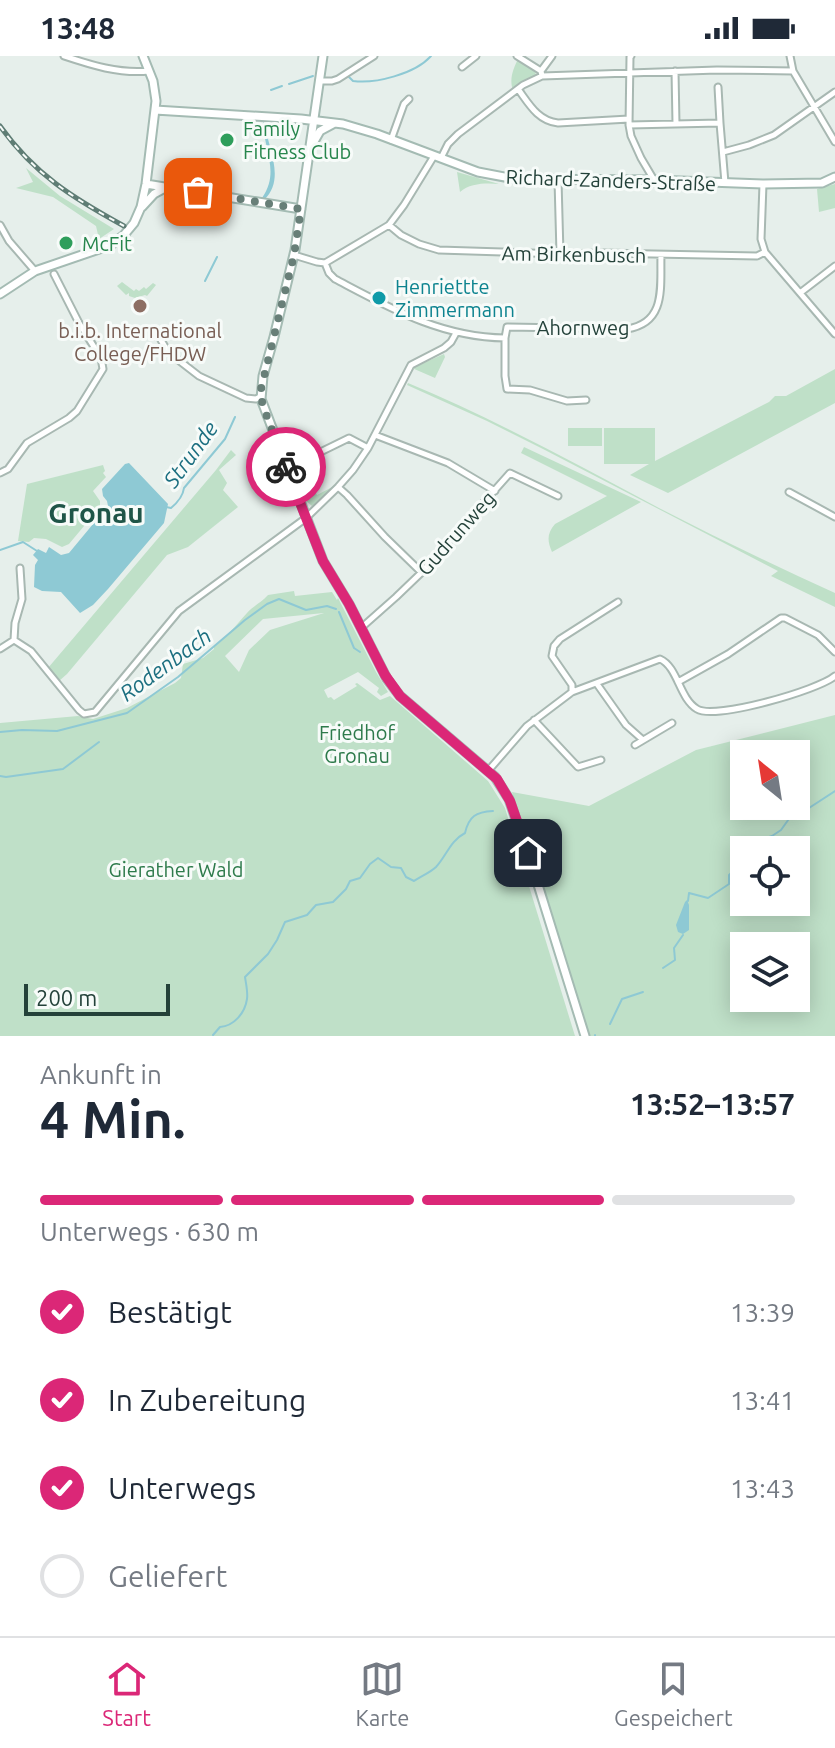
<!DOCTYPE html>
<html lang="de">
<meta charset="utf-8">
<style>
body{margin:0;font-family:Ubuntu,sans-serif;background:#f6f6f7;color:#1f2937;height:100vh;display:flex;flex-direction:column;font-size:30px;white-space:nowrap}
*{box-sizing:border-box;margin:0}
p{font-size:26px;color:#747a83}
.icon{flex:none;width:44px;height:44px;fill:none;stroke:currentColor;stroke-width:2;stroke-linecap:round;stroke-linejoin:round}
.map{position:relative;height:980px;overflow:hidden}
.drawer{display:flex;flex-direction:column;background:#fff;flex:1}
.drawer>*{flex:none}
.needle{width:52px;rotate:330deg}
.buttons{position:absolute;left:730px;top:684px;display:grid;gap:16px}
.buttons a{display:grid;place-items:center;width:80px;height:80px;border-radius:0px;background:#fff;box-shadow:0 4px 20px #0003;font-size:40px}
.scale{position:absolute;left:24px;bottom:20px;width:146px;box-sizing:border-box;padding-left:8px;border:4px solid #24423a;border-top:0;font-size:22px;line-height:28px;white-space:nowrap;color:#24423a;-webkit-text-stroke:6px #f7fbf9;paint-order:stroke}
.pin{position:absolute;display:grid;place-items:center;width:68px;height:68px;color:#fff;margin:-34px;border-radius:16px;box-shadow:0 4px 12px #0006}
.courier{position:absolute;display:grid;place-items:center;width:80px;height:80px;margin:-40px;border:6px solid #db2777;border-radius:50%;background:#fff;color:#222;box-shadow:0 2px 10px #0007}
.head em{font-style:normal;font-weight:700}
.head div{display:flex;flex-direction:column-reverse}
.head{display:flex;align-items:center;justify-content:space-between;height:136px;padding:0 40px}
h1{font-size:52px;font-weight:700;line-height:60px}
.bar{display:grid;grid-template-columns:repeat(4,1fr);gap:12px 8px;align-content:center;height:96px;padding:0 40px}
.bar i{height:10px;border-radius:6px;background:#e0e1e3}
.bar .active{background:#db2777}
.bar p{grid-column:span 4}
ol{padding:0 40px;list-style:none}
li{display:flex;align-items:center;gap:24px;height:88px}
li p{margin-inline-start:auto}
li .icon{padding:8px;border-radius:50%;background:#db2777;color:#fff;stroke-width:4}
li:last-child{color:#747a83}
li i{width:44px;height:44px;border:4px solid #e0e1e3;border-radius:50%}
.status{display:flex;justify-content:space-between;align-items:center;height:56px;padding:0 40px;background:#fff;direction:ltr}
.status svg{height:22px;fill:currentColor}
.menu{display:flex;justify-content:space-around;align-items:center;height:112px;border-top:2px solid #e0e1e3;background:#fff;font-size:22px;color:#747a83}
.menu a{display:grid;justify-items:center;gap:4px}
.menu .active{color:#db2777}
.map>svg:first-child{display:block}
.green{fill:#bfe0c8;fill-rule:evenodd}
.water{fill:#8ec9d4}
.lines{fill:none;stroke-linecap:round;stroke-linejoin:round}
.stream{stroke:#8ec9d4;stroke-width:2}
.street-casing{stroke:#a8b8b2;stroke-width:9}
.secondary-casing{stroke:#a4bbb3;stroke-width:11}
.street{stroke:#fff;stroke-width:5}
.secondary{stroke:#fff;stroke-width:7}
.rail-casing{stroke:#5f7d75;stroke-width:5}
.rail{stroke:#f7fbf9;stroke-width:2;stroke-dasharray:6;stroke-linecap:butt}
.done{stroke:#687f78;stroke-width:8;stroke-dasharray:0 14.4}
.route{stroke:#db2777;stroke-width:10}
.leisure-dot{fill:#2e9e5b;stroke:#f7fbf9;stroke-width:3}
.culture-dot{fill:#0f9aa8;stroke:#f7fbf9;stroke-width:3}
.education-dot{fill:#8d6e63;stroke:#f7fbf9;stroke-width:3}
.labels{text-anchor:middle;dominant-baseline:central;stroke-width:6;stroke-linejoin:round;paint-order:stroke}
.leisure-label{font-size:20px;fill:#27864d;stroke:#f7fbf9;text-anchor:start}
.street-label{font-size:20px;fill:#24423a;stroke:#f7fbf9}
.culture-label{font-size:20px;fill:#0d838f;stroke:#f7fbf9;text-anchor:start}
.education-label{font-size:20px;fill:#785e54;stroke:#f7fbf9}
.park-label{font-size:20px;fill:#2d7a4b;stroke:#f7fbf9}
.water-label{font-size:22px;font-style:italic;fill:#1c6f80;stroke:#f7fbf9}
.district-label{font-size:28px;font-weight:bold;fill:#1f5548;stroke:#f7fbf9}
</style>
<div class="status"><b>13:48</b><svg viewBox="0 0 49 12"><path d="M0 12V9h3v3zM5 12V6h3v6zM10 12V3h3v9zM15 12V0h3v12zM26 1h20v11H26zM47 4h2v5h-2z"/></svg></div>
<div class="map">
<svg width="835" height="980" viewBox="0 0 835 980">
<rect width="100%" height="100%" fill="#e6efeb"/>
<path class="green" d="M518 3 535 13 536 20 513 34C509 24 513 13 518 3Z
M26 112 60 140 114 173 99 183 96 170 53 141 16 132 33 126Z
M457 116 499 128C486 127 470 127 460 136Z
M835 128V152L819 156 817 133Z
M122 226 134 235 136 233 139 235 144 231 146 233 153 227 156 229 147 240 145 239 135 242 129 240V237L126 239 117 230Z
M444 298 445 301 435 322 412 312Z
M835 313V347L668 437 630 419 649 408H604V372H655V405L769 346 775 340H786Z
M408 327C494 363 577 408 659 452 717 482 776 510 835 537V551L771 520 778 515 543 393 487 365 407 329Z
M568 372H602V390H568Z
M524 391 641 446 552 496C547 485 547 477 555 468L607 440 521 397Z
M231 394 236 399 219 414 227 427 223 434 238 451 188 491 167 499 67 618 59 625 48 612 216 414Z
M103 409 105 415 103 417 106 421 93 435 100 445V451L69 488 62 491 46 483 34 482 29 486 18 485 27 428Z
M311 412 315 423 310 426 317 439 336 429 312 450 305 444 295 420Z
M294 535 295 540 332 536 337 544 338 542 376 616 388 636 381 640 377 636 379 632 358 616 324 634 328 642 331 641 334 644 357 630 355 628 357 627 380 644 390 640 488 725 505 752 575 980H0V667L78 660 93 663 127 652 175 627 181 622 183 608 203 602 214 593V591C227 581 236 569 247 557 253 550 261 547 268 539ZM324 557 270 574 249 594 239 616 225 600 263 563Z
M835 659V980H589L512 736 589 750 696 694ZM744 698H796V750H744ZM744 794H796V846H744ZM744 890H796V942H744Z"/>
<path class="water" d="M263 66 265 68C268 93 286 123 264 144L262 142C280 116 264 95 263 66Z
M129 407 168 448 164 467 108 533 93 549 80 557 61 536 42 535 34 531 35 509 38 504 33 499 38 493 46 497 49 491 61 499 69 497 108 450 107 445 103 440 102 433 125 408Z
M687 844 689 849V874L683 878 678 876 676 869 685 846Z"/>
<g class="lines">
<path class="stream" d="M349 21 353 25C375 28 415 18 431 0
M289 28 313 20
M271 34 282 30
M205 225 217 201
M166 451 171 452C177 447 183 440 184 432L225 383 235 361
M0 494 23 486 37 495
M339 556 354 592 360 596
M0 676 22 674 57 675 127 657 178 621 245 564 267 548 279 543 306 554 327 550 336 553
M0 720 6 721 63 713 99 686
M747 794 754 786 772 780 781 774 791 760 809 752 835 735
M688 845 689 837 708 842 729 828V819L740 809 744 798
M663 912 675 904 674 892 683 879
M610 968 622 943 643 936
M213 979 220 971C234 970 245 957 247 943 248 936 246 928 245 921L268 898 277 884 285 866 307 859 316 849 333 846 346 833 350 825 360 822 370 808 378 802 391 811 401 812 406 821 414 825C420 821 431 816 436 811 447 799 450 785 465 777 469 760 476 756 493 755
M595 980V979"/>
<defs>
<path id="street" d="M64 0C91 9 119 18 149 15
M517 0 541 15 542 20
M631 0 630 1 629 69 631 80 641 102 654 124
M790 0 793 15 835 86
M462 11 476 0
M541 15 552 0
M675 15 676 68
M319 25H332L338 23 374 0
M518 33C529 48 538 65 558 67L629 63
M720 67 725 127
M629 69 720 67 718 31
M391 84 404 48 409 43
M723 96 749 89 774 79 835 36
M441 102 448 88 458 78 523 29 542 20 717 14 793 15
M558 124 560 198
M763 128 761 183 765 196 835 278
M0 169 9 185 35 215
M389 169 401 179 419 188 439 194 560 198 602 197 757 200 765 196
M294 199 317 206 325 207 389 169 404 149 434 100
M325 207 329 217 335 223C390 252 440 281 505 282L507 271 627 273C667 267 660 230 661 199
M800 237 835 210
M505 282V320L507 333 530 334 567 345 586 344
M161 284 168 296 199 320 246 342 256 343 260 341
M375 379 448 407 495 435
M298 407 349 382 368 392
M0 417 8 413 27 387 69 362 77 355 103 313 101 302 79 267 54 218
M338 431 347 439 385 481 421 516
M789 436 835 461
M361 572 396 541 421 517 510 417 558 440
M14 584 31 595 79 654 84 658 95 656 179 555 306 462 338 431 353 414 368 392 411 309 444 292 451 286 456 277
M14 584 15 567 22 543 20 512
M0 593 14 584
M678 626 728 598 781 562H785L818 579 835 596
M597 628 626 669 643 684
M572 636V629L552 600 554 590 560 583 618 546
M534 664 578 711 601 704
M635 689 672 667
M488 715 527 670 572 636 660 603C678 611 679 642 697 653 715 664 819 634 835 620"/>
<path id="secondary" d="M323 0 295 194 274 281 263 320 261 343 323 505 349 548 387 623 400 640 495 721 509 743 535 819 585 980
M155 54 301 63 343 68 377 78 478 116 515 123 654 124 763 128 822 127 835 121
M312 89 320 75 333 68
M146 128 301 153
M142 151 154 138 165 132
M0 238 35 215 111 189 124 179 134 167 141 151 146 128 156 45 153 25 143 0"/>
</defs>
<use href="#street" class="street-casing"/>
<use href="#secondary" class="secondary-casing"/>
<use href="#street" class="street"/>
<use href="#secondary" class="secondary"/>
<defs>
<path id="rail" d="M0 70C34 118 73 142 124 170"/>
</defs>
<use href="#rail" class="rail-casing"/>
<use href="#rail" class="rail"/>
</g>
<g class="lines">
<path class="done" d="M198 136 301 153 294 199 260 337 263 350 286 411"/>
<path class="route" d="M286 411 323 505 349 548 385 619 400 640 497 723 510 745 528 797"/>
</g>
<g class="leisure-dot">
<circle cx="227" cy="84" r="8"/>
<circle cx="66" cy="187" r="8"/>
</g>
<circle class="culture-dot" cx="379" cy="242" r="8"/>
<circle class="education-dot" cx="140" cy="250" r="8"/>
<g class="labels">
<g class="leisure-label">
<text x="243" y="72">Family<tspan x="243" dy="23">Fitness Club</tspan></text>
<text x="82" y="187">McFit</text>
</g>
<g class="street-label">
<text transform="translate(611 124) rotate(2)">Richard-Zanders-Straße</text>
<text transform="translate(574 198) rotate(1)">Am Birkenbusch</text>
<text x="583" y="271">Ahornweg</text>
<text transform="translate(456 477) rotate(-48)">Gudrunweg</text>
</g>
<g class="culture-label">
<text x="395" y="230">Henriettte<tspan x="395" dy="23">Zimmermann</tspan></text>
</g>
<g class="education-label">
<text x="140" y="274">b.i.b. International<tspan x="140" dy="23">College/FHDW</tspan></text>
</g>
<g class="park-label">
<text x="357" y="676">Friedhof<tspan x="357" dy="23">Gronau</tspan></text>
<text x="176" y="813">Gierather Wald</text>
</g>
<g class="water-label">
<text transform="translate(190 398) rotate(-54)">Strunde</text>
<text transform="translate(165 608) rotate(-36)">Rodenbach</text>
</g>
<g class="district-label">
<text x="96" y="456">Gronau</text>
</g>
</g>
</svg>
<div class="buttons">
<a><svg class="needle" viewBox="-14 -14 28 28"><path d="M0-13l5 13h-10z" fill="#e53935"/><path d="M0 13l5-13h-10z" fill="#747a83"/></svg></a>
<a><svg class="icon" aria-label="locate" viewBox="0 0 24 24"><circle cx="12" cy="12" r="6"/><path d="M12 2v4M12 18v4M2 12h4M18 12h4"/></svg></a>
<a><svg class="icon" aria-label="layers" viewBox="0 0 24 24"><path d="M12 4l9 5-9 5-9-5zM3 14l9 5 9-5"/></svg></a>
</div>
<div class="scale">200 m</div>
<div class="pin" style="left:198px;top:136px;background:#ea580c"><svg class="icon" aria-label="bag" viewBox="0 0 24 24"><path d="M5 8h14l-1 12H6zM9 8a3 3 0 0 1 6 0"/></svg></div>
<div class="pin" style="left:528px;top:797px;background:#1f2937"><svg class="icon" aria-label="home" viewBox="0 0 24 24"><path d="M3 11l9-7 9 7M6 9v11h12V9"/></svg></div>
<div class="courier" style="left:286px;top:411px"><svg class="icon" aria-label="bike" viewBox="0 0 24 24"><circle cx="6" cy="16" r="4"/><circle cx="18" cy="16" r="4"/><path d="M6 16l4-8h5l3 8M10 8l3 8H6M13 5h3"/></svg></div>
</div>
<section class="drawer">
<div class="head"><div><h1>4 Min.</h1><p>Ankunft in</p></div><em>13:52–13:57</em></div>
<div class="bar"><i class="active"></i><i class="active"></i><i class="active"></i><i></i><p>Unterwegs · 630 m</p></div>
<ol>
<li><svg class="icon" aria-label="check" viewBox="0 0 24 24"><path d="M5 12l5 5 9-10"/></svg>Bestätigt<p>13:39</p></li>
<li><svg class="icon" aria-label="check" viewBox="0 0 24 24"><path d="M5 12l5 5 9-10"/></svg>In Zubereitung<p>13:41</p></li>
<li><svg class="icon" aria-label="check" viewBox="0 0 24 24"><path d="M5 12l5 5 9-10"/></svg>Unterwegs<p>13:43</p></li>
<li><i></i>Geliefert</li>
</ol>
</section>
<nav class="menu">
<a class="active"><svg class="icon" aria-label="home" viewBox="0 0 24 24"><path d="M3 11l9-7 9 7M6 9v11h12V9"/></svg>Start</a>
<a><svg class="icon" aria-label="map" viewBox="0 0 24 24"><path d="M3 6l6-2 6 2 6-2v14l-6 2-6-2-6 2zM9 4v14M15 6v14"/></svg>Karte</a>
<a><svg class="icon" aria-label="saved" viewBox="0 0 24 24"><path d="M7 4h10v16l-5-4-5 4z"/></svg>Gespeichert</a>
</nav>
